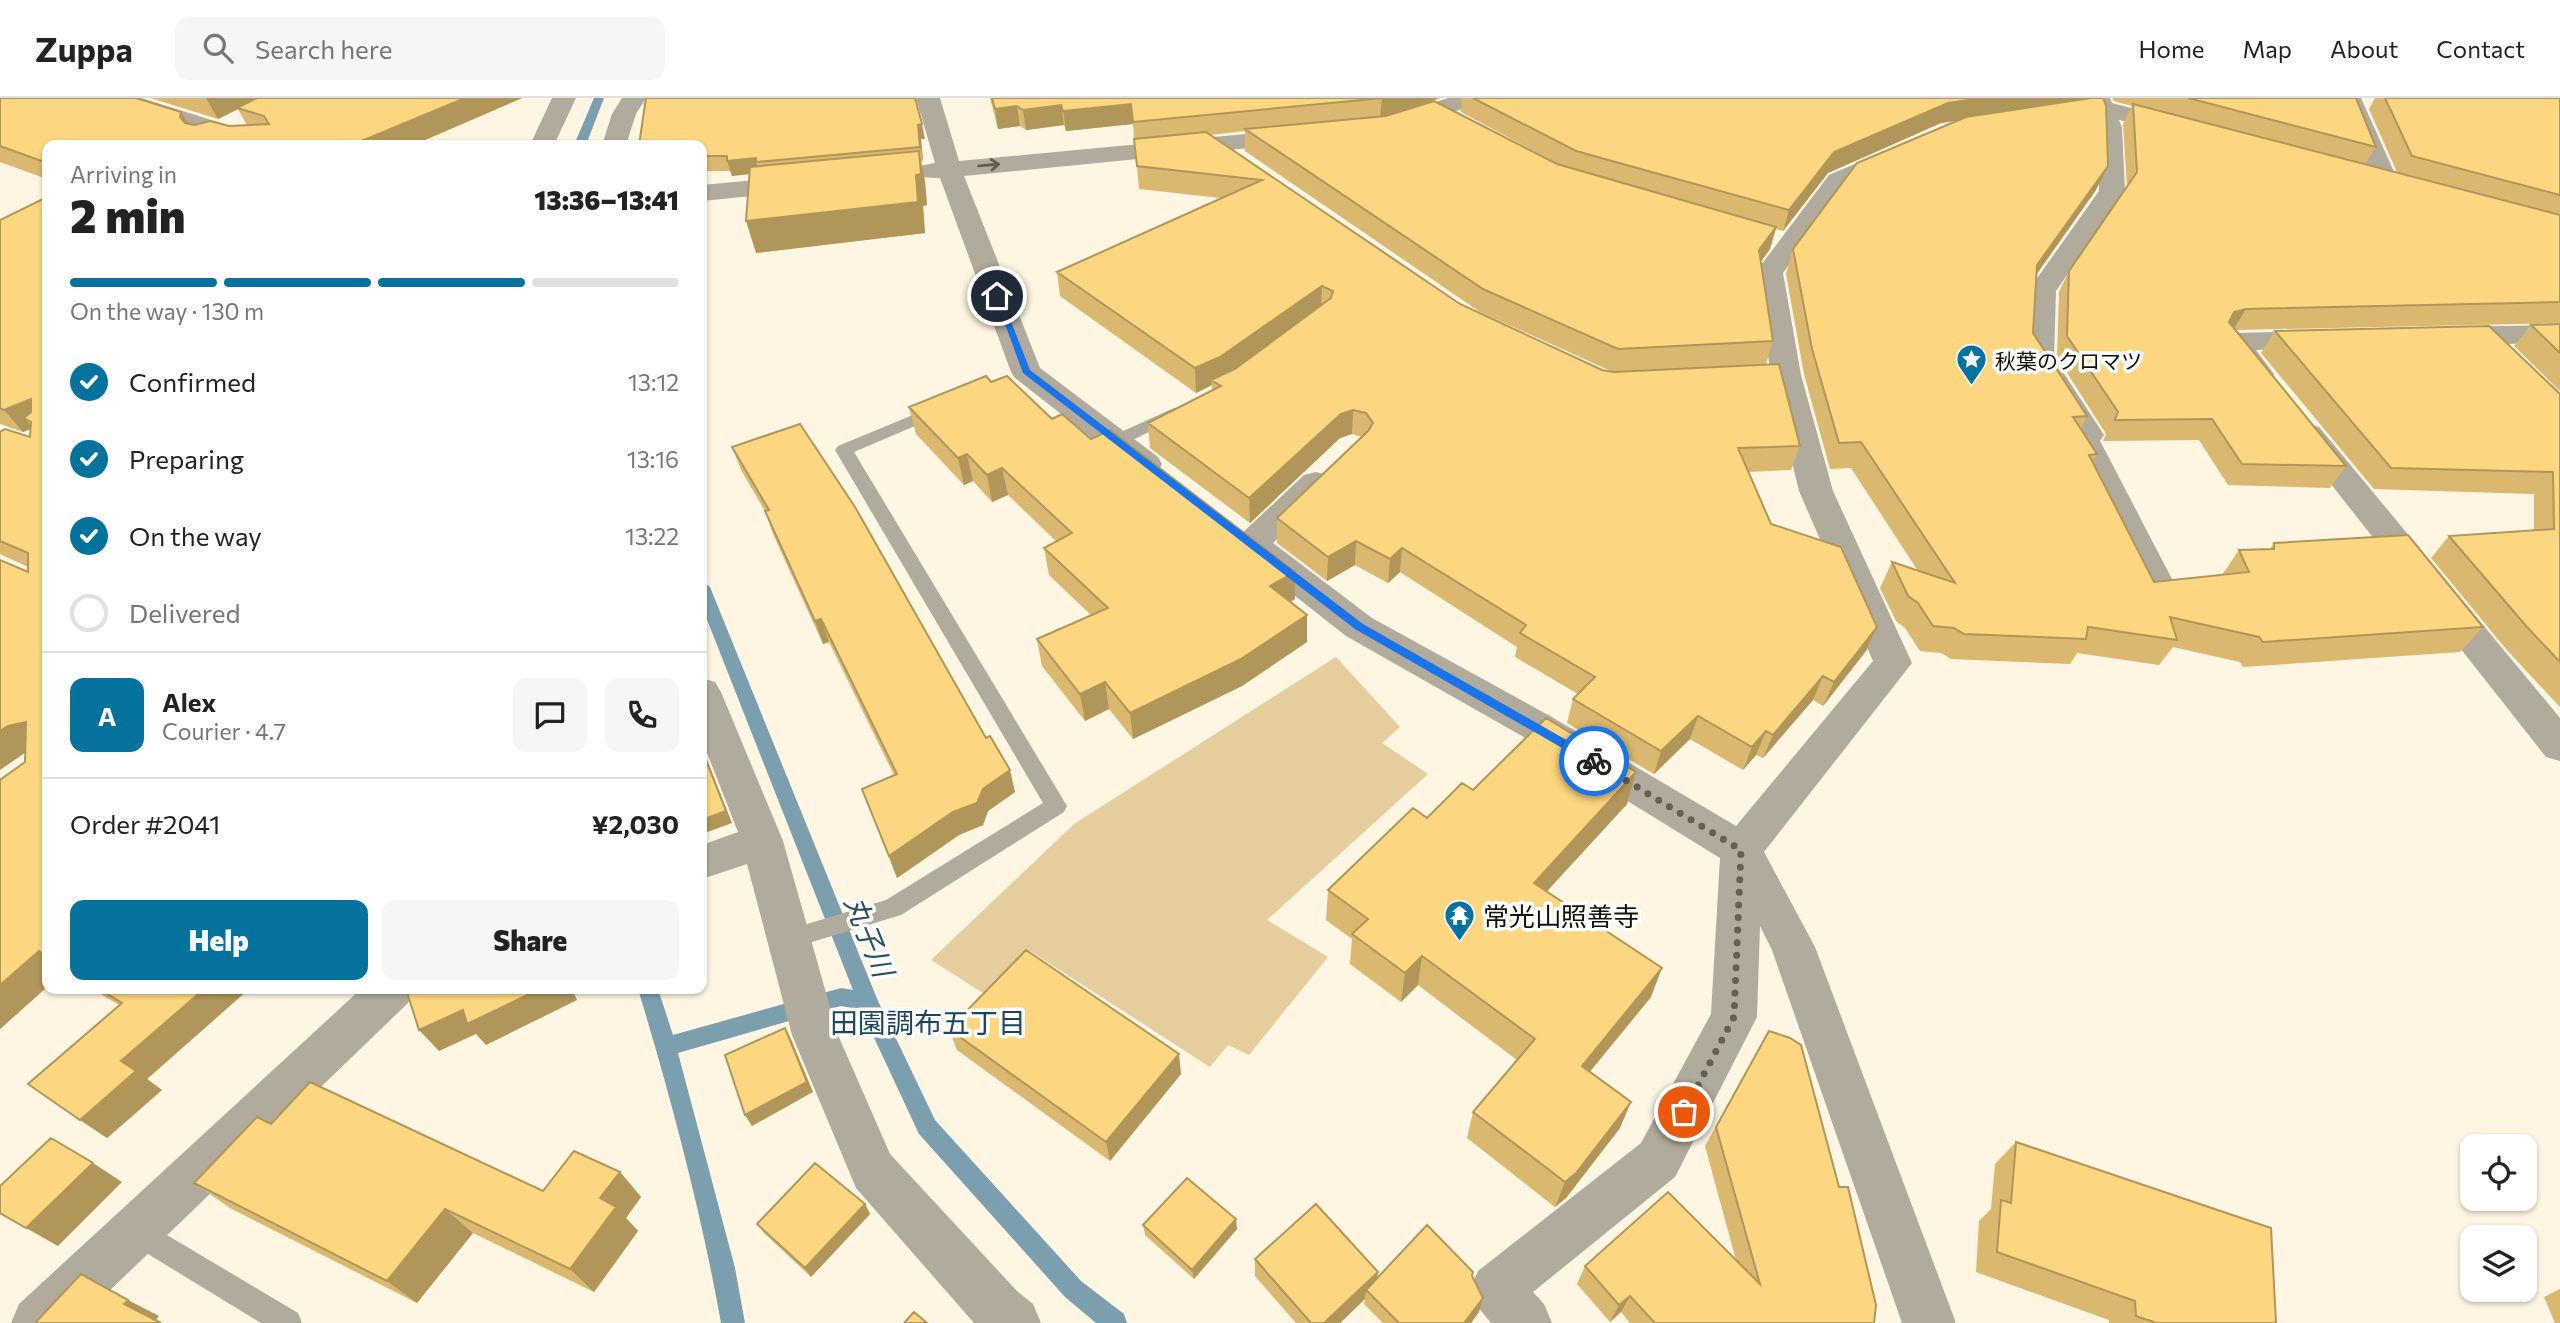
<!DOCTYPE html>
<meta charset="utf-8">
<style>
body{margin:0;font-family:Commissioner,"Noto Sans JP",sans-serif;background:#f6f6f6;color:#222;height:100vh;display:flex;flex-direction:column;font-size:26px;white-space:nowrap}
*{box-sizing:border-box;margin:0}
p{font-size:23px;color:#767676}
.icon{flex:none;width:38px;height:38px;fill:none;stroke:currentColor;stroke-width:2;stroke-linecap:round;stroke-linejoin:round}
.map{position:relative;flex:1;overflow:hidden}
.drawer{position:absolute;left:42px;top:42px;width:665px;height:854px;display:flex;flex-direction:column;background:#fff;border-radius:14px;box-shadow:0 2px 5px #0004}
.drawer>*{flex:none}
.controls{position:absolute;left:2460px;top:1036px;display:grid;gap:14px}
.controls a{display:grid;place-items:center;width:77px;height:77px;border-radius:14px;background:#fff;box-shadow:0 2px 5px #0004;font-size:35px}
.pin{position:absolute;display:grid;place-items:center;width:60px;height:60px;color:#fff;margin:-30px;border:4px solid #fff;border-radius:50%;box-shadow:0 2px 7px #0007}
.courier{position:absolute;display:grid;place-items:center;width:70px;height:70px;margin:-35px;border:5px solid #1a73e8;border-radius:50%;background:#fff;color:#222;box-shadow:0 2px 9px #0007}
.head em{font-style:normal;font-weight:800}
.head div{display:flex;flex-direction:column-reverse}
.head{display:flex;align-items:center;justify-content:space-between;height:119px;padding:0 28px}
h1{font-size:46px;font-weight:800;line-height:52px}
.bar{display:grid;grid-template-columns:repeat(4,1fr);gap:10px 7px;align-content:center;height:84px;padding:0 28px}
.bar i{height:9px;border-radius:5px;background:#e0e0e0}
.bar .on{background:#03739e}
.bar p{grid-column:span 4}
.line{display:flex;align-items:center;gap:18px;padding:0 28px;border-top:2px solid #e0e0e0}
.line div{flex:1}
.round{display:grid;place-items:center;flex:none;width:74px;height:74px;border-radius:14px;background:#f6f6f6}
ol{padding:0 28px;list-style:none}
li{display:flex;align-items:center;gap:21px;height:77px}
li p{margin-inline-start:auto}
li .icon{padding:7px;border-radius:50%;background:#03739e;color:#fff;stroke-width:4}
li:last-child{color:#767676}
li i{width:38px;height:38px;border:4px solid #e0e0e0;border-radius:50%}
.button{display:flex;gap:14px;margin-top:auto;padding:14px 28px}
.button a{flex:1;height:80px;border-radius:14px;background:#03739e;color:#fff;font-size:28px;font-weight:800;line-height:80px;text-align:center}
.button a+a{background:#f6f6f6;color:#222}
header{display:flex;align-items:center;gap:42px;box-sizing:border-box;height:98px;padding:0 35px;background:#fff;border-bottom:2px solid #e0e0e0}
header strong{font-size:33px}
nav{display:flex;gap:38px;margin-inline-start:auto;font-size:24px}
.search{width:490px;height:63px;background:#f6f6f6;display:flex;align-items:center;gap:18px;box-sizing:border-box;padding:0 24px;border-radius:14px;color:#767676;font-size:26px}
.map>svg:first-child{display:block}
.green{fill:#e5cd9d}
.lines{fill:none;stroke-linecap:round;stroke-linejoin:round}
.stream{fill:#7c9fb0;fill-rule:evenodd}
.lane{fill:#b1ab9d;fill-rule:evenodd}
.street{fill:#b1ab9d;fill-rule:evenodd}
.wall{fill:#dab86f;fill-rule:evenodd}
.shaded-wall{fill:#b1965a}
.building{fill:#fdd681;stroke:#b1965a;stroke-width:2}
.oneway{stroke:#625d51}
.route{fill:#1a73e8}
.done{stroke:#666052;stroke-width:7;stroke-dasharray:0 12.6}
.labels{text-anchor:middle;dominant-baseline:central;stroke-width:7;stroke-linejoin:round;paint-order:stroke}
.far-poi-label{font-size:21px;fill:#140f05;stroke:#fff;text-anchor:start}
.poi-label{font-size:26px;fill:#140f05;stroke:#fff;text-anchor:start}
.water-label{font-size:28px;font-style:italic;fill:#264e63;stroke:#fff}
.neighbourhood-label{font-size:28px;fill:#1b465c;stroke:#fff}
</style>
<header>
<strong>Zuppa</strong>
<div class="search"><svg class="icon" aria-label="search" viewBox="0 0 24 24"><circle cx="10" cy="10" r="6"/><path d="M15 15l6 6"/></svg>Search here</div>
<nav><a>Home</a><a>Map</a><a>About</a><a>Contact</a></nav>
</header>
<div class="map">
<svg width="2560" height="1225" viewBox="0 0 2560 1225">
<rect width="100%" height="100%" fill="#fef5e2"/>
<path class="green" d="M1336 559 1400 629 1382 645 1428 676 1267 822 1328 859 1249 957 1228 947 1210 969 1030 853 983 895 931 862 1074 726Z"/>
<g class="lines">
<path class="stream" d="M594 0H604L586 47H574Z
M702 483 710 489 878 903 935 1022 1081 1183 1124 1216 1127 1225H1096L1065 1199 919 1036 861 912 841 908 678 955 735 1170 745 1225H721C701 1113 671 1000 638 891H658L673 937 841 890 853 892 702 509Z"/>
<path class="lane" d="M937 307 943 308 946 312 943 316 854 354 1067 708 1064 714 901 817 789 851 781 848 777 841 781 834 886 802 1043 705 835 352 838 348Z
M1174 310 1180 311 1183 315 1180 319 1122 347 1116 349 1107 343 1110 339Z
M2088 332 2097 337 2173 483 2170 488H2156L2153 483 2079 337Z
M135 1118 298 1215 302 1225H261L125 1142 121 1132 125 1122Z"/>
<path class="street" d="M104 0H141L275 42 279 47H241L108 5Z
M552 0H576L554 47H530Z
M622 0H646L636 16 626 47H602L612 16Z
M916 0H940L959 63 1299 31 1308 33 1311 38 1308 43 1299 45 964 78 1040 270 1158 359 1162 366 1158 373 1146 376 1134 373 1015 280 1011 274 940 80 914 79 910 74 914 69 935 65Z
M1448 0H1484L1480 5 1406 30 1397 32 1388 30 1385 25 1388 20Z
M2086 0H2110L2112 5 2188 25 2191 30 2188 35 2179 37 2119 22 2122 30 2125 93 2056 193 2054 260 2104 337 2099 344 2088 347 2077 344 2024 260 2028 193 2099 93 2098 30 2093 19 2053 25 2044 23 2041 18 2044 13 2088 5Z
M2337 0H2361L2399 85 2395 91 2386 93 2377 91 2373 85Z
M1894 49 1903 52 1907 57 1903 62 1847 87 1783 175 1801 277 1833 393 1912 565 1764 754 1815 849 1956 1225H1902L1772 852 1760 828 1757 919 1675 1079 1533 1194 1544 1206 1552 1225H1491L1478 1209 1470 1191 1478 1173 1641 1045 1711 916 1720 760 1522 638 1346 538 1239 454 1234 446 1239 438 1304 377 1316 374 1328 377 1333 385 1328 393 1273 445 1372 520 1550 618 1736 728 1873 563 1799 393 1771 277 1755 175 1829 77Z
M801 78 810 80 814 86 810 92 702 103V87Z
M2560 227V245L2448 247 2438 244 2433 238 2438 232 2448 229Z
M2321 233 2332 236 2336 242 2332 248 2256 252 2274 276 2270 282C2244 289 2231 263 2218 244L2222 238 2233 235Z
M2308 326 2319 329 2560 620V663L2546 659 2297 343 2292 336 2297 329Z
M702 580 715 584 721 594 783 743 838 937 890 1056 1017 1193 1033 1206 1041 1225H974L856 1090 792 937 747 766 702 781V747L738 734 702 642Z
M361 891H415L408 905 76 1225H11L19 1206Z"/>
</g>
<path class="wall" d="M0 0 181 14 188 26 229 28 247 27 238 11 218 21 150 0H522L414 47H47V81L0 64Z
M990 0H1440L1410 10 1562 68 1461 14 1462 0H2086L2096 92 2037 176 2033 235 2087 318 2081 331 2097 356 2093 364 2154 484 2222 477 2239 452 2270 451 2274 445 2483 529 2460 554 2243 569 2240 564 2173 549 2159 567 2077 555 2070 566 1951 561 1941 555 1920 553 1905 530 1896 523 1880 490 1892 464 1918 473 1851 370 1830 371 1804 276 1786 176 1793 151 1956 23 1941 25 1828 75 1783 133 1776 131 1770 151 1761 164 1773 243 1766 266 1800 348 1791 372 1748 374 1771 426 1877 529 1866 553 1823 608 1813 602 1763 660 1756 657 1743 672 1690 641 1654 676 1567 625 1573 601 1578 596 1515 559 1517 549 1400 474 1388 485 1355 467 1327 483 1277 445V420L1362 339 1352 336 1340 340 1250 425 1150 350 1148 325 1212 293V287L1196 295 1060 198 1057 174 1221 100 1139 91 1133 26 1066 33 1064 27 1026 32 1020 28 998 31ZM1245 33V53L1480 214 1613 274 1602 272 1460 206 1210 37Z
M2112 0H2356L2376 49 2365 66 2397 74 2369 11 2375 0H2560V225L2235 232 2346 368 2330 390 2228 387 2199 342 2103 343 2106 336 2057 259 2059 194 2069 173 2127 89 2123 26 2132 8 2114 3Z
M921 41 923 63 921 64 925 84 927 107 923 108 925 135 756 155 749 76 732 78 730 73H702V47L925 41Z
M47 99V889L0 931V682L25 664 28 474V469L0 456V334L30 339V331L23 334 0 326V122Z
M2560 226V293L2514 248 2531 227Z
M2275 233 2560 296V609L2506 551 2431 460 2449 438 2534 433V396L2374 391 2261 255Z
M991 284 1052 321 1091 341 1295 501 1290 504 1307 544 1242 588 1133 641 1109 611 1085 623 1042 568 1037 541 1091 517 1049 477 1044 450 1056 443 1008 397 992 404 973 383 964 387 916 336 909 309Z
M732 349 1015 694 988 713 983 727 959 737 897 780 862 691 894 677 829 544 823 546 773 436 766 415 741 372Z
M1636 674 1627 706 1547 793 1651 899 1590 974 1620 1030 1566 1100 1555 1109 1467 1040 1473 1014 1517 962 1418 887 1401 904 1350 866 1352 841 1326 822 1328 792 1427 720 1473 692Z
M92 891H249L147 981 162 992 107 1040 28 986 119 907Z
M949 931 1181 976 1110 1063 957 952Z
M1769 933 1874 1225H1630L1621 1214 1610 1224 1577 1186 1585 1168 1736 1162 1705 1048Z
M2016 1044 2276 1225H2109V1222L1976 1174 1979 1123 1991 1111 1995 1066Z
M620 1074 641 1099 626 1120 638 1133 594 1194 473 1135 417 1205 230 1110 194 1085 543 1093Z
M865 1106 870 1116 811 1179 764 1135 757 1126Z
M1143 1127 1237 1131 1194 1181 1145 1137Z
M1255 1161 1377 1180 1472 1178 1479 1214 1471 1225H1383L1364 1206 1365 1201 1340 1225H1296L1255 1178Z
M2560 1191V1225H2555L2544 1199Z"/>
<path class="shaded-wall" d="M206 0H262L237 10 238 11 218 21Z
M465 0H522L413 47H352Z
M1382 0H1440L1380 20Z
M1983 0H2086L2084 3 1941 25 1828 75 1783 133 1789 112 1834 54 1948 5Z
M1131 6 1133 26 1066 33 1063 13Z
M1061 7 1064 27 1026 32 1023 12Z
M1017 8 1020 28 998 31 995 11Z
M181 14 194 35 180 19Z
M922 26 925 41H921L923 63 920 49 918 27Z
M919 53 925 84 927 107 923 108 925 135 756 155 746 123Z
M756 60V64L759 75 732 78 727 63Z
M2108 68 2096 92 2026 191 2037 167Z
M1776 129 1770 151 1752 175 1759 152Z
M1322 188 1321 212 1221 283 1211 282 1212 287 1196 295 1195 270Z
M2246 211 2233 232 2221 235 2234 214Z
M31 301V324L24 320 33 330 23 334 4 312Z
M1353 312 1352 336 1340 340 1250 425 1249 400 1341 316Z
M967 356 973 383 964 387 958 360Z
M1002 370 1008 397 992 404 987 377Z
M1356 443 1355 467 1327 483 1328 459Z
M1402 450 1400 474 1388 485 1390 461Z
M1295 474V501L1270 515V488Z
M1307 517V544L1242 588 1133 641 1130 615Z
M821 521 829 544 823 546 815 523Z
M1877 529 1866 553 1823 608 1834 584Z
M1823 578 1813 602 1763 660 1773 637Z
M1105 584 1109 611 1085 623 1080 596Z
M1698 618 1690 641 1654 676 1661 653Z
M26 624 32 650 0 672V633L8 628Z
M1766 633 1756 657 1743 672 1752 649Z
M702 649 732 725 702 736Z
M1010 672 1015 694 988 713 983 727 959 737 897 780 889 758Z
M1636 674 1627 706 1527 815 1534 785Z
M39 853 47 860V889L0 931V887Z
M1422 858 1418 887 1401 904 1405 875Z
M1662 870 1651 899 1572 995 1582 968Z
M204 891H249L147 981 162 992 107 1040 80 1022 121 963Z
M540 891H572L577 902 486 947 476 936 439 953 419 932 463 912Z
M785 930 791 941 813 994 752 1028 745 1017Z
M1179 956 1181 976 1110 1063 1106 1044Z
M1631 1004 1620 1030 1566 1100 1555 1109 1565 1084Z
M93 1065 122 1084 58 1148 26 1130Z
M620 1074 641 1099 626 1120 638 1133 594 1194 570 1171 600 1100Z
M865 1106 870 1116 811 1179 805 1170Z
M445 1111 473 1135 417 1205 387 1183Z
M1236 1121 1237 1131 1194 1181 1192 1172Z
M1378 1174 1376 1191 1366 1192 1365 1201 1340 1225H1324Z
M1630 1198 1621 1214 1610 1224 1619 1207Z
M1483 1200 1479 1214 1471 1225H1464Z
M128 1202 159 1218 155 1223 124 1206Z"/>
<path class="building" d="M0 0H136L181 14 180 19 185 25 195 27 210 23 229 28 269 26 264 18 237 10 257 0H465L352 47H47V65L0 48Z
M646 0H915L922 26 918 27 920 49 756 64V60L727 63V58H702V47H639Z
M992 0H1383L1133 24 1131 6 1063 13 1061 7 1023 12 1017 8 995 11Z
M1473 0H1983L1948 5 1834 54 1789 112 1576 53Z
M2091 0H2103L2106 7 2108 68 2037 167 2033 235 2087 318 2073 319 2097 356 2089 357 2154 484 2249 474 2239 452 2274 451V445L2408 437 2483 529 2263 544 2259 539 2170 519 2177 542 2088 529 2086 541 1964 536 1954 530 1933 528 1918 505 1908 498 1892 464 1955 485 1861 344 1839 345 1812 251 1793 151 1857 65 1966 19Z
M2188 0H2356L2376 49Z
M2385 0H2560V97L2412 58Z
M1434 3 1557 66 1776 129 1759 152 1773 243 1618 251 1483 191 1245 31 1386 18Z
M2133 6 2560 117V204L2246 211 2234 214 2229 224 2346 368 2242 366 2212 321 2115 322 2118 314 2067 238 2069 173 2137 74Z
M1206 34 1460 206 1602 272 1614 274 1779 266 1800 348 1738 350 1771 426 1841 449 1877 529 1834 584 1823 578 1773 637 1766 633 1752 649 1698 618 1661 653 1573 601 1595 579 1520 535 1526 527 1402 450 1390 461 1356 443 1328 459 1277 420 1368 333 1373 325 1366 315 1353 312 1341 316 1249 400 1148 325 1221 288 1211 282 1235 271 1331 200 1333 193 1322 188 1220 259 1195 270 1057 174 1262 82 1137 68 1134 41Z
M448 44V47H408Z
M919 53 921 76 916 77 918 104 746 123 750 69Z
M47 99V859L39 853 0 887V682L25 664 26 624 8 628 0 633V462L28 474V455L0 443V334L5 331 30 339 31 324 24 320 31 314V301L4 312 0 310V122Z
M2560 226V255L2531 227Z
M2489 228 2560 296V564L2527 529 2449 438 2554 431 2553 374 2391 370 2275 233Z
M986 278 991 284 1007 278 1052 321 1062 316 1091 341 1110 332 1295 474 1270 488 1307 517 1241 561 1130 615 1105 584 1080 596 1037 541 1108 510 1044 450 1072 435 1002 370 987 377 967 356 958 360 909 309Z
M800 326 855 409 986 640 990 638 1010 672 983 691 977 705 953 714 889 758 862 691 897 676 821 521 815 523 765 413 769 412 732 349Z
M1546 620 1636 674 1534 785 1662 870 1582 968 1631 1004 1576 1075 1565 1084 1473 1014 1535 941 1422 858 1405 875 1352 836 1368 821 1328 792 1413 710 1427 720 1462 685 1473 692Z
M702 652 726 713 702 722Z
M1026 852 1179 956 1106 1044 949 931Z
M99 891H204L121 963 136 973 80 1022 28 986 122 905Z
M406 891H540L467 926 463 912 419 932Z
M785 930 807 984 745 1017 725 957Z
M1769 933 1790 940 1801 947 1839 1089H1848L1876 1207 1874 1225H1655L1630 1198 1619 1207 1585 1168 1668 1094 1760 1186 1716 1029Z
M310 984 543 1093 574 1053 620 1074 600 1100 616 1109 570 1171 445 1111 387 1183 194 1085 257 1019 271 1026Z
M51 1040 93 1065 26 1130 0 1115V1088Z
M2016 1044 2271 1130 2276 1225H2157L2136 1218 2135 1203 1997 1154 2001 1102 2011 1105Z
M815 1065 865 1106 805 1170 757 1126Z
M1187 1080 1236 1121 1192 1172 1143 1127Z
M1316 1106 1378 1174 1324 1225H1311L1255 1161Z
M1427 1127 1473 1174 1472 1178 1483 1200 1464 1225H1399L1366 1192Z
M81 1176 128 1202 124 1206 161 1225H35Z
M914 1214 927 1225H904Z"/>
<defs><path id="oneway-shaft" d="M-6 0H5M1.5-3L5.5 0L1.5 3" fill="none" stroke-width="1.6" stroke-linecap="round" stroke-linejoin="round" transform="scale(1.75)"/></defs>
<use class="oneway" href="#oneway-shaft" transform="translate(989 67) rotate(-5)"/>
<path class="route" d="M994 196 1001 198 1030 272 1363 526 1598 660V666H1590L1355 531 1023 275Z"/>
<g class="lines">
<path class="done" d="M1594 663 1741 752 1734 919 1684 1014"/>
</g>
<defs>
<symbol id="sight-pin" viewBox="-11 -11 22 30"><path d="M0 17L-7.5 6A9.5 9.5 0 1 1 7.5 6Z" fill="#03739e" stroke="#fff"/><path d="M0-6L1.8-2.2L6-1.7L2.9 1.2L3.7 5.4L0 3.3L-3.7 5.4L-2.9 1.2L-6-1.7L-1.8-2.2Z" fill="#fff"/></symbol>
<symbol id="temple-pin" viewBox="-11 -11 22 30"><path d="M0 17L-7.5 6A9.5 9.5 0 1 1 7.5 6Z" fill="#03739e" stroke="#fff"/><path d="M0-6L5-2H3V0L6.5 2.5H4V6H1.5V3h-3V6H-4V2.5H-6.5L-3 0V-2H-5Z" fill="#fff"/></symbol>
</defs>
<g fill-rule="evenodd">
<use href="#sight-pin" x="1954" y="244" width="35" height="47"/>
<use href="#temple-pin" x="1442" y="800" width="35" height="47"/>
</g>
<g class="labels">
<g class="far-poi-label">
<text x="1995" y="262">秋葉のクロマツ</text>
</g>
<g class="poi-label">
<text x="1483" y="817">常光山照善寺</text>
</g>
<g class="water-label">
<text transform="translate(870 838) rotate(68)">丸子川</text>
</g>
<g class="neighbourhood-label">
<text x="928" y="924">田園調布五丁目</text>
</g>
</g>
</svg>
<div class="controls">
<a><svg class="icon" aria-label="locate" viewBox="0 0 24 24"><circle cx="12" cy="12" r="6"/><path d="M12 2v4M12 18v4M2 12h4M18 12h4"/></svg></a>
<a><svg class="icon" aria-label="layers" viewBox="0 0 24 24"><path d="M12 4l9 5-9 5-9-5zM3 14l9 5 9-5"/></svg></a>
</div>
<div class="pin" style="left:1684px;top:1014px;background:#ea580c"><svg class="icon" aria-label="bag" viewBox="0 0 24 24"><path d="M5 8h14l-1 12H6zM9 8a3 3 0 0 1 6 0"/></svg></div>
<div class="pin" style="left:997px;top:198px;background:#1f2937"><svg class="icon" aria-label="home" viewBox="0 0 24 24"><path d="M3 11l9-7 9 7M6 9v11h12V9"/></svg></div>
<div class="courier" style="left:1594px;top:663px"><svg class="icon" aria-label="bike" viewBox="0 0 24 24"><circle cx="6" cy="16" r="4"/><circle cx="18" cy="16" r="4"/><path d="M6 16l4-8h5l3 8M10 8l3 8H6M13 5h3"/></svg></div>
<section class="drawer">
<div class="head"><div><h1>2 min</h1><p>Arriving in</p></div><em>13:36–13:41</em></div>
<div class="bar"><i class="on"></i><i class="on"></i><i class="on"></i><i></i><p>On the way · 130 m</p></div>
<ol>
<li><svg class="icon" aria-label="check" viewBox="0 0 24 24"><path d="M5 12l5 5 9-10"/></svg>Confirmed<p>13:12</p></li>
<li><svg class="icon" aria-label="check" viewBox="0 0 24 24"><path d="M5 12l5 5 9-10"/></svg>Preparing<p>13:16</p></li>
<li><svg class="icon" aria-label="check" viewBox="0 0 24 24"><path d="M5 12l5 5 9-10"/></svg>On the way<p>13:22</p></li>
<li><i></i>Delivered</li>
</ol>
<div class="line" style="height:126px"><b class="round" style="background:#03739e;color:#fff">A</b><div><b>Alex</b><p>Courier · 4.7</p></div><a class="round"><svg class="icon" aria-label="chat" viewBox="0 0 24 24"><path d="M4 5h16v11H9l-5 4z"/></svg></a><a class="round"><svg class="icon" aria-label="phone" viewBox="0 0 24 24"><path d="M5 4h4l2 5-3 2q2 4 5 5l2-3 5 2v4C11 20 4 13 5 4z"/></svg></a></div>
<div class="line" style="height:91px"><div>Order #2041</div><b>¥2,030</b></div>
<div class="button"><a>Help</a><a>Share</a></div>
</section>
</div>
